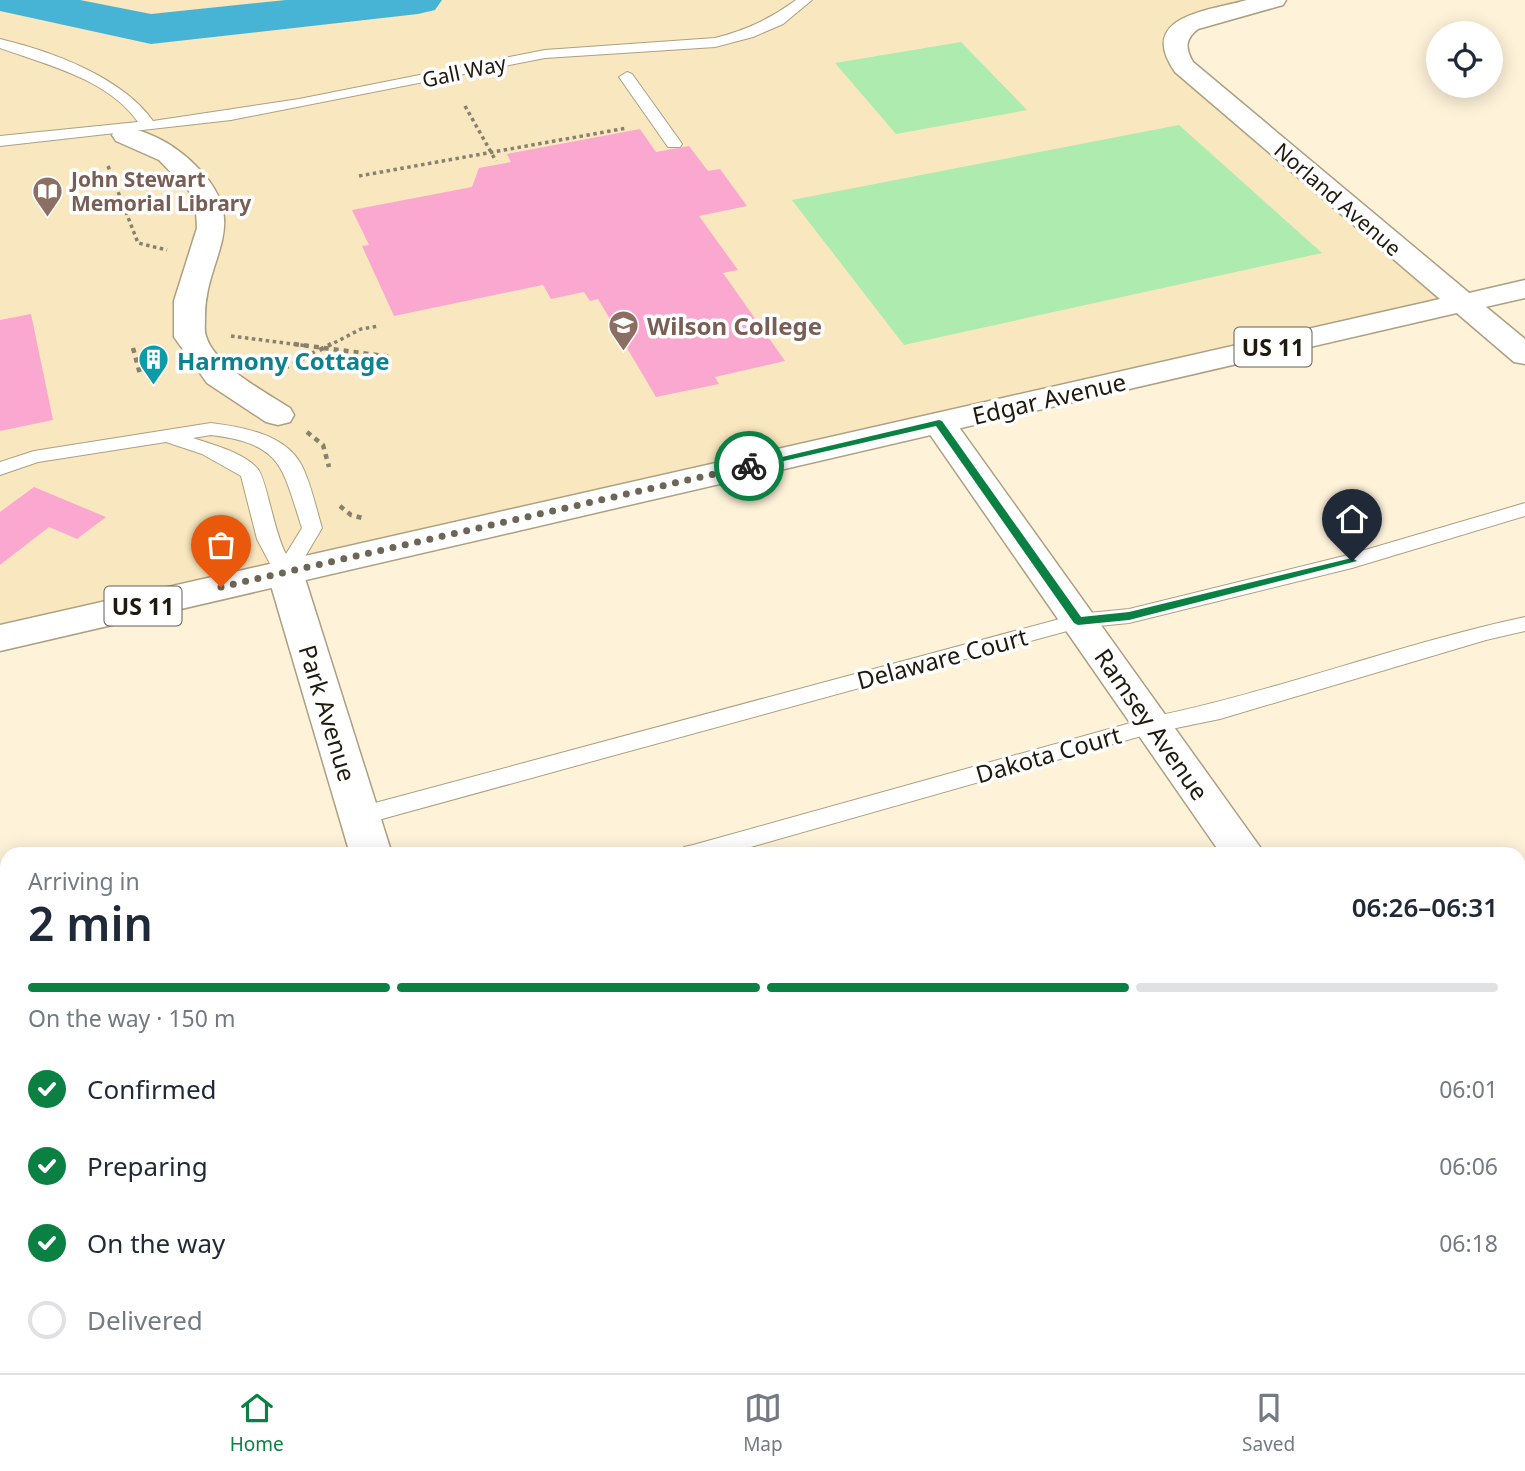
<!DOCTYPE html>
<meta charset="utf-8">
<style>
body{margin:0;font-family:"Noto Sans",sans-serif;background:#f2f2f3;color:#1f2937;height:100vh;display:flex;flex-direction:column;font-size:26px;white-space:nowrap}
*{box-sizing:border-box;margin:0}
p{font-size:23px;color:#747a83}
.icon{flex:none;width:38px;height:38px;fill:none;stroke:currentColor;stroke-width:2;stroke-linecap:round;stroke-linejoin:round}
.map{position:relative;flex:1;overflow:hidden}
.sheet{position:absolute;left:0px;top:847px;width:1526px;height:527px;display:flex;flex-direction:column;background:#fff;border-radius:21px 21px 0 0;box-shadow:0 4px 18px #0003}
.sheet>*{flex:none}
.tools{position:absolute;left:1426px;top:21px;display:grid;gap:14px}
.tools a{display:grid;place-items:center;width:77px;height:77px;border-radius:50%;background:#fff;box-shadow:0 4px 18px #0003;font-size:35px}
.pin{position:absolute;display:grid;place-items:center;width:60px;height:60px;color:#fff;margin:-72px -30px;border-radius:50% 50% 50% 0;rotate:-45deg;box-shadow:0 0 7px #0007}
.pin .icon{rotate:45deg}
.courier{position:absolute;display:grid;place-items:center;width:70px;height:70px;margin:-35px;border:5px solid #0b8043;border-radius:50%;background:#fff;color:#222;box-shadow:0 2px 9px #0007}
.summary em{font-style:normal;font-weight:600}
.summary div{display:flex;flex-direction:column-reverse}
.summary{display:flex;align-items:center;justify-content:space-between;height:119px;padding:0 28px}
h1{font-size:46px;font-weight:600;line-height:52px}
.bar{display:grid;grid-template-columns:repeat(4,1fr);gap:10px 7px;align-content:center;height:84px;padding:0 28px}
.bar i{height:9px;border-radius:5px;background:#e0e1e3}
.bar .on{background:#0b8043}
.bar p{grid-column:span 4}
ol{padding:0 28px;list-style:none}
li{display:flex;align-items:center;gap:21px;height:77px}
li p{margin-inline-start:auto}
li .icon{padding:7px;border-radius:50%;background:#0b8043;color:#fff;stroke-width:4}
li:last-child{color:#747a83}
li i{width:38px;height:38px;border:4px solid #e0e1e3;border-radius:50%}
.tabs{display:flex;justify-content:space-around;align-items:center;height:98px;border-top:2px solid #e0e1e3;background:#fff;font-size:19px;color:#747a83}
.tabs a{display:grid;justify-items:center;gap:4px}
.tabs .on{color:#0b8043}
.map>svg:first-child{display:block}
.built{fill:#f9e7bf}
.green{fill:#adebaf}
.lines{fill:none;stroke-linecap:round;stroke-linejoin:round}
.river{fill:#47b4d6;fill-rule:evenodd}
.building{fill:#fba8d0}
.lane-casing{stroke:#ad9f81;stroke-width:2}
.street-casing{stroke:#ad9f81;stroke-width:3}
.secondary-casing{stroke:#ad9f81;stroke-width:3}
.primary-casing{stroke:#ad9f81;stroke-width:3}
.path-far1{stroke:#89806e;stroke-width:3.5;stroke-dasharray:3.5 3.5;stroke-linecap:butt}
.path{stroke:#89806e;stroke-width:4.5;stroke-dasharray:5 5;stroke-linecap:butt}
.lane{fill:#fff;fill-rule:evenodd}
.street{fill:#fff;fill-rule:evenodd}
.secondary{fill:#fff;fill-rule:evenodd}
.primary{fill:#fff;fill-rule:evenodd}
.route{fill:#0b8043}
.done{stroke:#6d6555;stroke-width:7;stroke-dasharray:0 12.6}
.labels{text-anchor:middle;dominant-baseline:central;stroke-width:7;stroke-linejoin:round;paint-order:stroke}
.far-street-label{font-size:21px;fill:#1f190e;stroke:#fff}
.far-education-label{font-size:21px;font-weight:bold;fill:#785e54;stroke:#fff;text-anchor:start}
.shield{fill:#fff;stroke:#625e56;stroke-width:2}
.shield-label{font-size:23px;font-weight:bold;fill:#1f190e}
.education-label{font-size:24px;font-weight:bold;fill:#785e54;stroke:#fff;text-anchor:start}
.culture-label{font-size:24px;font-weight:bold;fill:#0d838f;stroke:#fff;text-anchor:start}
.street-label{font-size:24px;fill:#1f190e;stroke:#fff}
</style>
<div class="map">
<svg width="1525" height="1373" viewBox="0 0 1525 1373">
<rect width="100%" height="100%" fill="#fef2d9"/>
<path class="built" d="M0 0H1274L1207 17 1173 48 1463 303 0 638Z"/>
<path class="green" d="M961 42 1027 110 896 134 835 63Z
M1179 125 1322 253 904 345 792 200Z"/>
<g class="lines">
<path class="river" d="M0 0H80L151 14 286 0H442L435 10 418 14 151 44 0 11Z"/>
</g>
<path class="building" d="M640 129 656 152 689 146 708 171 720 169 747 206 699 216 738 270 723 273 785 361 715 377 719 384 656 397 598 299 590 301 584 292 551 299 543 285 394 316 362 246 369 245 352 210 472 187 479 168 511 162 507 154Z
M31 314 53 420 0 431V320Z
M34 487 106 517 77 539 49 527 0 565V512Z"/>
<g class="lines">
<defs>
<path id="lane" d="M796 0H812L783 24 753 37 715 47 545 58 231 120 0 146V136L138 122C108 79 47 65 0 48V39C51 51 122 77 153 121L299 99 545 50 715 38C746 30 770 19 796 0Z
M627 72 632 74 680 141 682 144 680 147H668L619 77Z
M211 423C242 427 286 434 302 466 311 484 316 508 322 528L293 577H277L257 539 241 476 202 454 166 442 38 462 0 475V462L34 451ZM211 435C283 444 282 467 302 528L286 554C274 533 267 481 258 469 243 452 213 445 193 438Z
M1525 503V516L1352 568 1129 623 1078 628 360 825 351 822 348 816 351 810 360 807 1078 614 1129 609 1348 555Z
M1525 617V631L1486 640 1220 719 1152 733 726 854H681L684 847 693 845 1152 717C1278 691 1399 644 1525 617Z"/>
<path id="street" d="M126 127C156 134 178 147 199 169 253 226 203 258 205 320 205 324 204 331 206 336 214 365 265 392 290 408L294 415 290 422 278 425 266 422 207 383 174 337V301L197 228 196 211 189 191 159 160 116 141 112 135 116 129Z
M1525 280V298L1463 312 1452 309 1448 303 1452 297Z
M939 413 951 416 1265 854H1221L922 423 927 416Z
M285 560 298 564 303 572 392 854H350L267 572 272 564Z
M1525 931V965L1519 967V933Z
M1519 1208 1525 1210V1261L1519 1258Z
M294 1367H363L361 1373H292Z
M499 1367H551L553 1373H501Z"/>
<path id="secondary" d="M1463 294 1474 297 1525 339V364L1514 362 1452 309 1448 303 1452 297Z"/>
<path id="primary" d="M1247 0H1286L1283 5 1198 29C1185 39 1185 48 1193 62L1474 297 1478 303 1474 309 0 651V625L1440 299 1175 72C1136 16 1208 11 1247 0Z"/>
</defs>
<use href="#lane" class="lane-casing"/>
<use href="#street" class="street-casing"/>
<use href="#secondary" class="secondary-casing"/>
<use href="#primary" class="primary-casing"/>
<path class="path-far1" d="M465 106 496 161
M108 166 138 243 167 250
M359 176 627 128
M231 336 308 346
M328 346 361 329 379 326"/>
<path class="path" d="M294 344 392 357
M133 348 140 374
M275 373 331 344
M307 432 323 445 329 467
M340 506 351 515 366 519"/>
<use href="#lane" class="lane"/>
<use href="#street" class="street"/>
<use href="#secondary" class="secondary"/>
<use href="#primary" class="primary"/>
</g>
<path class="route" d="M939 420 942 421 1081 617 1129 612 1352 558 1357 561 1129 620 1078 625 1074 623 936 426 749 469 744 466Z"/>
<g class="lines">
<path class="done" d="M221 587 749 466"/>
</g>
<defs>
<symbol id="library-pin" viewBox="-11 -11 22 30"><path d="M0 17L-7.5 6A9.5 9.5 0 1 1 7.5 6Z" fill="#8d6e63" stroke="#fff"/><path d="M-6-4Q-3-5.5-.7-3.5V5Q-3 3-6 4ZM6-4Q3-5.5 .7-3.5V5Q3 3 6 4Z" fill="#fff"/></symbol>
<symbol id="university-pin" viewBox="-11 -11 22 30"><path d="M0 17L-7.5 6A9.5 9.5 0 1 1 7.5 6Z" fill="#8d6e63" stroke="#fff"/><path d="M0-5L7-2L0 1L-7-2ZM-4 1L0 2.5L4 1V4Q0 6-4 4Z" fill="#fff"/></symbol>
<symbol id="building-pin" viewBox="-11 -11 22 30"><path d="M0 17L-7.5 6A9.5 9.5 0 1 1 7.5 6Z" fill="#0f9aa8" stroke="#fff"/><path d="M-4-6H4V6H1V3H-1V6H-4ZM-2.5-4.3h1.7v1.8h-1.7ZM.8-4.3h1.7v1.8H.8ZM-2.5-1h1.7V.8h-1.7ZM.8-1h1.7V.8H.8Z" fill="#fff"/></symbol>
</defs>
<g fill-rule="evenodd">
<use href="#library-pin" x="30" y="174" width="35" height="47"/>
<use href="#university-pin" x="606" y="308" width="35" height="47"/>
<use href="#building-pin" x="136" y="342" width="35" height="47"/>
</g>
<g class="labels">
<g class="far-street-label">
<text transform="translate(464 71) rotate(-12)">Gall Way</text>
<text transform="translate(1338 199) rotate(41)">Norland Avenue</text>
</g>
<g class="far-education-label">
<text x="71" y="179">John Stewart<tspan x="71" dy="24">Memorial Library</tspan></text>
</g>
<g class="shield">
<rect x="1234.5" y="327.5" width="77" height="39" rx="5"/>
<rect x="104.5" y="586.5" width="77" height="39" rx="5"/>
</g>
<g class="shield-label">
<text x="1273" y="347">US 11</text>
<text x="143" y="606">US 11</text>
</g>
<g class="education-label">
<text x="647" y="325">Wilson College</text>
</g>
<g class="culture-label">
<text x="177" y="360">Harmony Cottage</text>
</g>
<g class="street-label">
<text transform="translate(1049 398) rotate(-13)">Edgar Avenue</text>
<text transform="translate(942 658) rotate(-15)">Delaware Court</text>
<text transform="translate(328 713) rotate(73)">Park Avenue</text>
<text transform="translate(1152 724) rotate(55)">Ramsey Avenue</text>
<text transform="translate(1048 754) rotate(-16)">Dakota Court</text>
</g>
</g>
</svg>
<div class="tools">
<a><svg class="icon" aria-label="locate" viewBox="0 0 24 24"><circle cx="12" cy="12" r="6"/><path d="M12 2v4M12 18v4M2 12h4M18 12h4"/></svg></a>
</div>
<div class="pin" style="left:221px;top:587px;background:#ea580c"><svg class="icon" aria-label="bag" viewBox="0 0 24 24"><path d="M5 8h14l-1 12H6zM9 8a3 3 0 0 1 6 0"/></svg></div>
<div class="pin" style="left:1352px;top:561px;background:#1f2937"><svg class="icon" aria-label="home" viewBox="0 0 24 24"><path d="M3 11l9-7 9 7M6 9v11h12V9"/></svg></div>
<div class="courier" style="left:749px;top:466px"><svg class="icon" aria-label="bike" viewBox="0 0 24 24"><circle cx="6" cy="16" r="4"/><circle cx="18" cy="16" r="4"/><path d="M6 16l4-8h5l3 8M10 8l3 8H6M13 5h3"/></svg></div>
<section class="sheet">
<div class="summary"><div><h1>2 min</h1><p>Arriving in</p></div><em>06:26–06:31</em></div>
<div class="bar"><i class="on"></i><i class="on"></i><i class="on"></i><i></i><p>On the way · 150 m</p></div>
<ol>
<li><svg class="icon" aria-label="check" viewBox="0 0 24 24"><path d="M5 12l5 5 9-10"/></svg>Confirmed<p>06:01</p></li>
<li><svg class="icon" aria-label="check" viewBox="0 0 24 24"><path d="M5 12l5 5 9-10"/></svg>Preparing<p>06:06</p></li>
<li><svg class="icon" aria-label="check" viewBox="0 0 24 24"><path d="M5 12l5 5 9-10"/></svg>On the way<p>06:18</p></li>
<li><i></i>Delivered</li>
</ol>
</section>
</div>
<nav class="tabs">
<a class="on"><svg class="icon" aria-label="home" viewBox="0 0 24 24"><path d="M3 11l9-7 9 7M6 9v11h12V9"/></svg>Home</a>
<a><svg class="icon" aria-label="map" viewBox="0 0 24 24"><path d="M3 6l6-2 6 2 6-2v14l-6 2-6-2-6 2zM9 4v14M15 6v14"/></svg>Map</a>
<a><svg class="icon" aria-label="saved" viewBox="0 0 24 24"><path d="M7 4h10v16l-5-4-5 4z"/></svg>Saved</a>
</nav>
